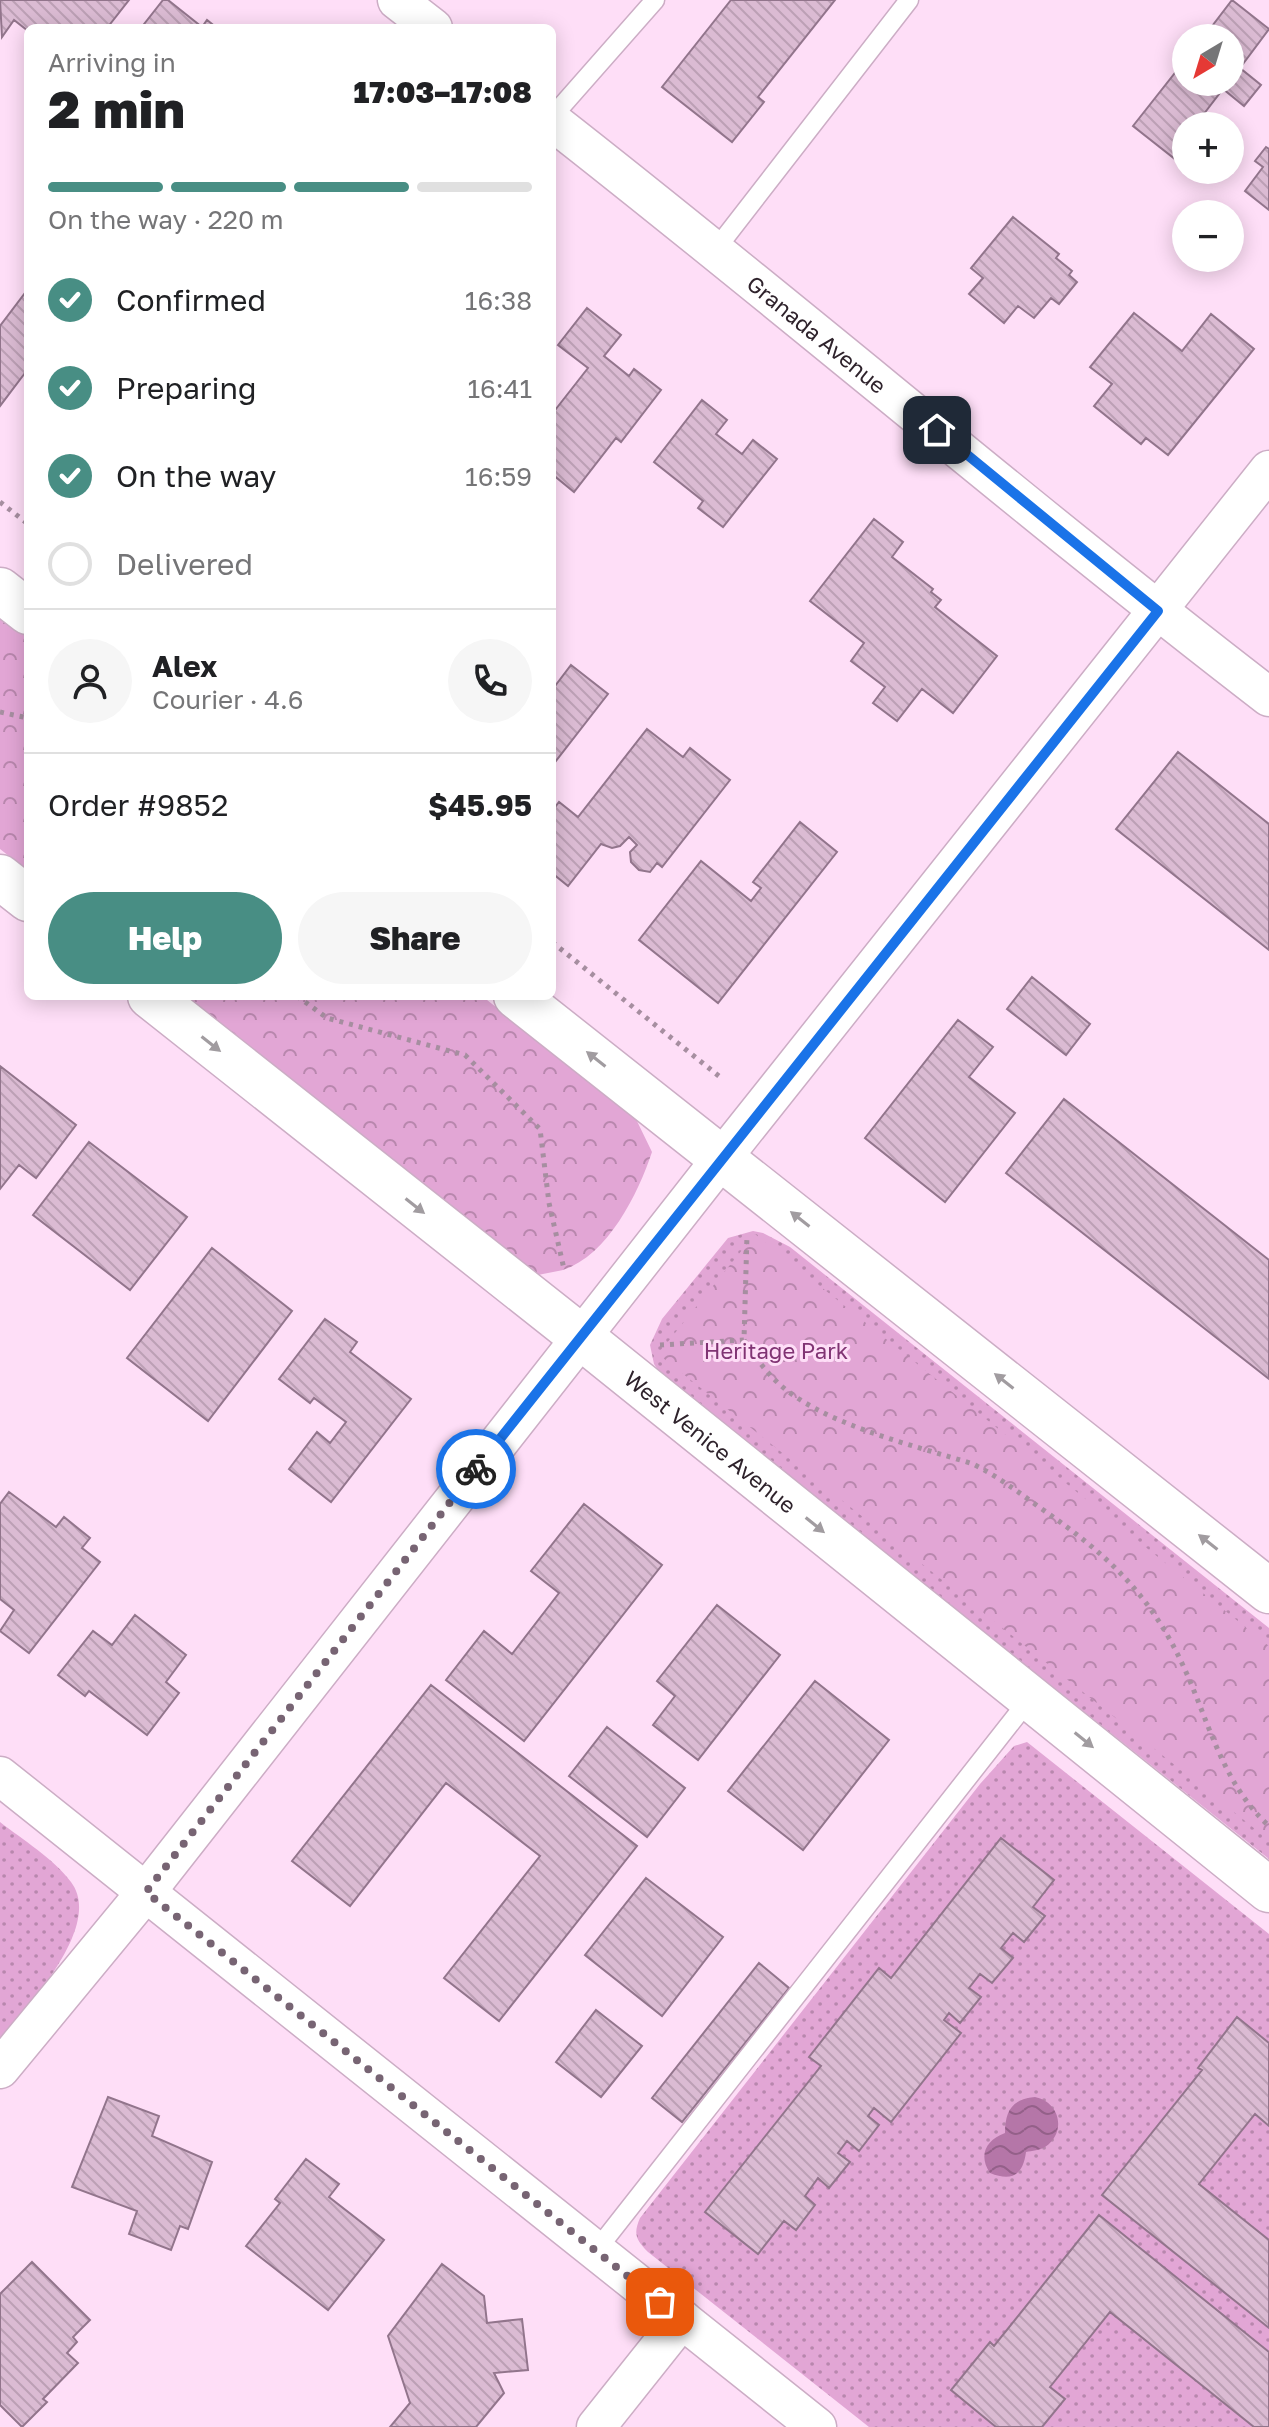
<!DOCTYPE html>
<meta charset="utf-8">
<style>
body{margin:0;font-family:"Golos Text",sans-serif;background:#f6f6f6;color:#202124;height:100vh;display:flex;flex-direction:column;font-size:30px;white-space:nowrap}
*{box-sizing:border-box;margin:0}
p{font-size:26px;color:#757577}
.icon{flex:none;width:44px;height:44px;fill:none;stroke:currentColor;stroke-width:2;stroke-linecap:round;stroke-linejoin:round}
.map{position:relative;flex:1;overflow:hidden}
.drawer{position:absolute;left:24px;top:24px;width:532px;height:976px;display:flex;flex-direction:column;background:#fff;border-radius:12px;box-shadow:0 4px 20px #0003}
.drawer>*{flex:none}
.needle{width:52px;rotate:218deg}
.buttons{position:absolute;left:1172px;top:24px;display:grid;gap:16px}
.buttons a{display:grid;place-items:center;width:72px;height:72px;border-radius:50%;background:#fff;box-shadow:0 4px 20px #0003;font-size:40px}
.pin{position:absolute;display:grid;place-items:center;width:68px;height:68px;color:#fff;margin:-34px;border-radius:16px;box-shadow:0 4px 12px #0006}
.courier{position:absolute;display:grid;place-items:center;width:80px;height:80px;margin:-40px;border:6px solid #1a73e8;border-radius:50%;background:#fff;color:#222;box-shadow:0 2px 10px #0007}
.summary em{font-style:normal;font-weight:800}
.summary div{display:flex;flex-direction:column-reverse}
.summary{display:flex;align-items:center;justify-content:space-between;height:136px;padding:0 24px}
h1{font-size:52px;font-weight:800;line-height:60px}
.bar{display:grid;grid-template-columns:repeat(4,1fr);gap:12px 8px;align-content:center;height:96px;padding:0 24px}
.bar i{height:10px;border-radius:6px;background:#e0e0e0}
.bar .selected{background:#488e84}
.bar p{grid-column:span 4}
.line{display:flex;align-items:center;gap:20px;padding:0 24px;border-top:2px solid #e0e0e0}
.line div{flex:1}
.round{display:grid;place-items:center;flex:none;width:84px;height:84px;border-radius:42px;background:#f6f6f6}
ol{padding:0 24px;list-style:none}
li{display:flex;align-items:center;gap:24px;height:88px}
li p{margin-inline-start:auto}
li .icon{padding:8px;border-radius:50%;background:#488e84;color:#fff;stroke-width:4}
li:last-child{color:#757577}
li i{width:44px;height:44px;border:4px solid #e0e0e0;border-radius:50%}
.action{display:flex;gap:16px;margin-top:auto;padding:16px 24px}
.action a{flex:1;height:92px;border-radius:48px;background:#488e84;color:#fff;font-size:32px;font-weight:800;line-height:92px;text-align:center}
.action a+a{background:#f6f6f6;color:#202124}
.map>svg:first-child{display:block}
.grass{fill:url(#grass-dots)}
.forest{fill:url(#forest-crowns)}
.water{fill:url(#water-waves)}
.building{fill:url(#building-back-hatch);stroke:#92758c;stroke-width:2}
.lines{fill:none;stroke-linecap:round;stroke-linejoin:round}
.service-casing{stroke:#ccadc5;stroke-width:21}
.minor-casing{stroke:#ccadc5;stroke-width:41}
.tertiary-casing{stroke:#ccadc5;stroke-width:47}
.path{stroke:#a68ea0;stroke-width:5;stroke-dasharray:4 6;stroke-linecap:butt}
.service{stroke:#fff;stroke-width:18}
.minor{stroke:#fff;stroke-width:38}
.tertiary{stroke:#fff;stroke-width:44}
.oneway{fill:#a19ca0}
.done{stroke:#776473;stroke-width:8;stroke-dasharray:0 14.4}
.route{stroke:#1a73e8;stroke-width:10}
.labels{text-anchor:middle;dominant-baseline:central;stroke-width:6;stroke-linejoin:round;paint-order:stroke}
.street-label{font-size:22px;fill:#2f232c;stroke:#fedef7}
.park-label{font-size:22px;fill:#803373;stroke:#fedef7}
</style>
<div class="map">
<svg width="1269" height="2427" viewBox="0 0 1269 2427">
<defs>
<pattern id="grass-dots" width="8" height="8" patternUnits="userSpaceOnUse" patternTransform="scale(2)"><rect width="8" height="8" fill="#e2a6d5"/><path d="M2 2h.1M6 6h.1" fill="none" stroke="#b887ad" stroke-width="1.8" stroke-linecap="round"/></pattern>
<pattern id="forest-crowns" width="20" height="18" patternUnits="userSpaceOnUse" patternTransform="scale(2)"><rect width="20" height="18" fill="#e2a6d5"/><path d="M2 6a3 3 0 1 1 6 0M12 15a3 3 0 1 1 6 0" fill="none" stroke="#b887ad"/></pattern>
<pattern id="water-waves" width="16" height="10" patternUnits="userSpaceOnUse" patternTransform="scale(2)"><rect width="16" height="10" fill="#b576a8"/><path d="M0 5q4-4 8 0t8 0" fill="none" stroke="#946089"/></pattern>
<pattern id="building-back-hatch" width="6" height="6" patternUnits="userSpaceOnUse" patternTransform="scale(2)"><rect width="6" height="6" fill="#dbbbd3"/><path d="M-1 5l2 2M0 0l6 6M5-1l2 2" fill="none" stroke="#bca0b5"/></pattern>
</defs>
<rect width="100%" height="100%" fill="#fedef7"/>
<path class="grass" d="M753 1231 763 1233 790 1247 1269 1628V1859L661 1375 654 1364 650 1345 662 1319 728 1238Z
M1027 1742 1269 1934V2427H869L648 2252C636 2240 633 2234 640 2218L980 1784 1014 1746Z
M0 1822C23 1840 53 1858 71 1882 104 1926 27 2006 0 2040Z"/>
<path class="forest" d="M0 615 28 637V871L0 849Z
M186 996H482L635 1117 652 1152C638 1194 608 1255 563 1270 555 1272 546 1273 538 1275Z
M755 1234 1269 1646V1840L658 1354Z"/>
<path class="water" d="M1035 2097C1060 2102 1067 2132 1045 2147 1040 2150 1032 2151 1026 2152 1023 2175 1012 2182 990 2173 978 2155 986 2140 1005 2133 1005 2111 1012 2099 1035 2097Z"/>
<path class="building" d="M0 0H129L107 28H28V31L14 20 2 37Z
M163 0H168L202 27 207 20 217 28H141Z
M731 0H835L758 97 764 102 732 142 662 87Z
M1232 0 1269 29 1240 68 1261 85 1244 106 1223 89 1200 119 1209 126H1186V156L1180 163 1133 126 1186 59V82H1230V38H1203Z
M1266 147 1269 149V210L1245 191 1263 167 1255 161Z
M1013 217 1059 254 1056 258 1072 271 1069 275 1077 282 1059 304 1051 298 1034 318 1018 306 1004 323 969 294 983 278 971 268Z
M28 289V369L0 406V326Z
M587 308 621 335 604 356 629 376 634 369 661 390 621 442 616 438 574 492 552 474V414L588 368 558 345Z
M1134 313 1182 351 1211 314 1254 349 1168 455 1146 438 1141 444 1094 406 1112 384 1090 367Z
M702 400 727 420 716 434 742 454 753 440 777 459 723 527 698 508 703 501 654 462Z
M874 519 903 542 892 557 933 589 931 592 941 600 935 607 997 656 953 713 922 689 897 721 873 703 885 687 851 661 864 643 810 601Z
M571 665 608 694 552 766V690Z
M647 729 683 757 690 748 730 780 662 867 657 863 650 872 639 870 631 862 630 852 637 845 629 837 620 846 612 848 601 844 568 886 552 873V811L559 802 578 817Z
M1178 752 1269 824V950L1116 829Z
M800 822 837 852 718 1003 639 940 701 861 751 901 761 888 753 882Z
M1032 977 1090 1024 1066 1055 1007 1009Z
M958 1020 993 1047 969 1077 1015 1113 945 1202 865 1138Z
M0 1066 76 1125 36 1178 19 1165 0 1189Z
M1064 1099 1269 1260V1379L1006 1173Z
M89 1142 187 1217 130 1290 33 1215Z
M212 1248 292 1311 208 1421 127 1358Z
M325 1319 357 1342 350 1352 411 1399 331 1502 289 1469 317 1432 330 1443 346 1422 314 1398 310 1403 279 1379Z
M9 1492 56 1527 64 1517 90 1538 82 1548 100 1562 29 1653 0 1631 14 1610 0 1599V1504Z
M584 1504 662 1565 524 1741 446 1680 484 1631 512 1654 559 1593 531 1571Z
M717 1605 780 1655 698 1760 653 1725 675 1696 657 1681Z
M135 1615 186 1655 166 1682 179 1693 147 1735 89 1691 85 1696 58 1675 93 1631 112 1645Z
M815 1681 889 1740 803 1850 728 1791Z
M431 1685 637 1846 499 2021 444 1978 540 1856 446 1783 350 1906 292 1861Z
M607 1727 685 1788 647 1837 569 1776Z
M1001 1838 1054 1880 1033 1907 1045 1916 1024 1942 1013 1933 1001 1948 1013 1958 992 1983 980 1974 969 1988 981 1997 960 2023 949 2013 944 2020 961 2033 891 2122 874 2108 868 2116 879 2125 859 2151 847 2141 838 2153 850 2162 829 2188 818 2178 805 2196 815 2205 796 2230 784 2221 758 2254 705 2212 821 2066 809 2057 879 1968 891 1978Z
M646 1878 723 1937 662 2016 585 1955Z
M759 1963 789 1988 682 2122 652 2098Z
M596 2010 642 2046 601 2097 556 2062Z
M1237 2017 1269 2043V2126L1255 2114 1199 2184 1269 2240V2328L1102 2195 1202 2070 1198 2068Z
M108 2097 159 2116 152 2136 212 2162 188 2229 180 2226 171 2250 129 2234 137 2211 72 2187Z
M306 2159 339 2184 329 2197 384 2240 328 2310 246 2246 280 2203 275 2199Z
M1099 2215 1269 2352V2427H1254L1110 2312 1050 2387 1065 2399 1042 2427H996L951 2390 990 2342 994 2346Z
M32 2262 90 2320 73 2337 77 2342 67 2353 78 2363 43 2399 47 2402 22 2427 0 2405V2294Z
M442 2264 484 2296 487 2323 522 2319 528 2370 494 2373 504 2393 476 2427H390L410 2403 388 2336Z"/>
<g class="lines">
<defs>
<path id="service" d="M552 117 655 0
M716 249 909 0
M595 2252 1031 1697"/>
<g id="minor">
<path d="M397 0 433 28"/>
<path id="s1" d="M552 121C794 310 1026 510 1269 697"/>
<path d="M0 1776 817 2427"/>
<path d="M0 2069 146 1892 722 1158 1269 470"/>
<path d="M596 2427 682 2319"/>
</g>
<g id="tertiary">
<path d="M0 590 28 612"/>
<path d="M0 877 28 899"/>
<path id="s2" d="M150 996 581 1337 1269 1890"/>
<path d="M516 996 1269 1591"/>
</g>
</defs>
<use href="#service" class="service-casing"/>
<use href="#minor" class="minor-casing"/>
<use href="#tertiary" class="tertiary-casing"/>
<path class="path" d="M0 502 28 524
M0 712 28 718
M552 942 720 1077
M297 996 327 1018 465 1055 540 1129 549 1203 564 1269
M744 1340C753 1354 763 1368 774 1379 818 1424 914 1445 973 1464 997 1476 1017 1491 1039 1507 1107 1554 1152 1595 1186 1672 1210 1726 1224 1785 1269 1826
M660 1345 744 1340 747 1235"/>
<use href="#service" class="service"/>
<use href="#minor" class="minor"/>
<use href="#tertiary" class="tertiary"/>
</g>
<defs><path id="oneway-solid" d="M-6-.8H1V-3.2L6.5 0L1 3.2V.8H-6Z" transform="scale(2)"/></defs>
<g class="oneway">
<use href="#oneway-solid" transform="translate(211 1044) rotate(38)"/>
<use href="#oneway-solid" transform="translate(596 1059) rotate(-142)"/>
<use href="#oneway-solid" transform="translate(415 1206) rotate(38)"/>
<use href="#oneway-solid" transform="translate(800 1219) rotate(-142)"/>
<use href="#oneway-solid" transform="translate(1004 1381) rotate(-142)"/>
<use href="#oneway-solid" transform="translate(815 1525) rotate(39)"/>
<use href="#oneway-solid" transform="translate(1208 1542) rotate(-142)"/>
<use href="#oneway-solid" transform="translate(1084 1740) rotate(39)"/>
</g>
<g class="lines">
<path class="done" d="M476 1469 146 1892 660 2302"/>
<path class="route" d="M476 1469 1158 611 937 430"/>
</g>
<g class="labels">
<g class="street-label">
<text stroke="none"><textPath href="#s1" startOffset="340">Granada Avenue</textPath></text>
<text stroke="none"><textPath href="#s2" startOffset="716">West Venice Avenue</textPath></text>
</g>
<g class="park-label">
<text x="776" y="1350">Heritage Park</text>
</g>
</g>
</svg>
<div class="buttons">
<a><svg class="needle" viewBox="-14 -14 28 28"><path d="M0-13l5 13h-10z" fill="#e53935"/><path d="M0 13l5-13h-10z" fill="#757577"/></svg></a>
<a>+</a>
<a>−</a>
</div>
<div class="pin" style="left:660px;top:2302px;background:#ea580c"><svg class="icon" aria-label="bag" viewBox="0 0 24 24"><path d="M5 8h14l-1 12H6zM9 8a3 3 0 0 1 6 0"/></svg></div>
<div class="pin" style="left:937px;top:430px;background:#1f2937"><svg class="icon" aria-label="home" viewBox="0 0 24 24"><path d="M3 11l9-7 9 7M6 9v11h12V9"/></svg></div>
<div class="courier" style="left:476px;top:1469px"><svg class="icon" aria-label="bike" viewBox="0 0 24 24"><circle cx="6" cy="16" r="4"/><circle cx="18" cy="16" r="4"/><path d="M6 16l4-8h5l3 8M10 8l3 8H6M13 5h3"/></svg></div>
<section class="drawer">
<div class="summary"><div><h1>2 min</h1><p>Arriving in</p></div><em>17:03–17:08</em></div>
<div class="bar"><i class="selected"></i><i class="selected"></i><i class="selected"></i><i></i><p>On the way · 220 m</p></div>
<ol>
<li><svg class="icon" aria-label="check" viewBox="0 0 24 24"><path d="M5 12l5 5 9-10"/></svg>Confirmed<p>16:38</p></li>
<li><svg class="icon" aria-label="check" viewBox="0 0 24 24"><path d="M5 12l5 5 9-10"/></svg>Preparing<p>16:41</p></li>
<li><svg class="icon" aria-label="check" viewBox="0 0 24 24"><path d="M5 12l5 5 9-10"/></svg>On the way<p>16:59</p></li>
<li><i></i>Delivered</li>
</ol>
<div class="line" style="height:144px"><a class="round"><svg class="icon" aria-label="person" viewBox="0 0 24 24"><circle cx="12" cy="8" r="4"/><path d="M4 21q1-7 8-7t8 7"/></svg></a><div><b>Alex</b><p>Courier · 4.6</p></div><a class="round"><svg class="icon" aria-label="phone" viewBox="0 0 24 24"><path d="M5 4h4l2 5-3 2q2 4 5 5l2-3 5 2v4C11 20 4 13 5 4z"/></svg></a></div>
<div class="line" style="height:104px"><div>Order #9852</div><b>$45.95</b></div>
<div class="action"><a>Help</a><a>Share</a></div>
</section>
</div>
